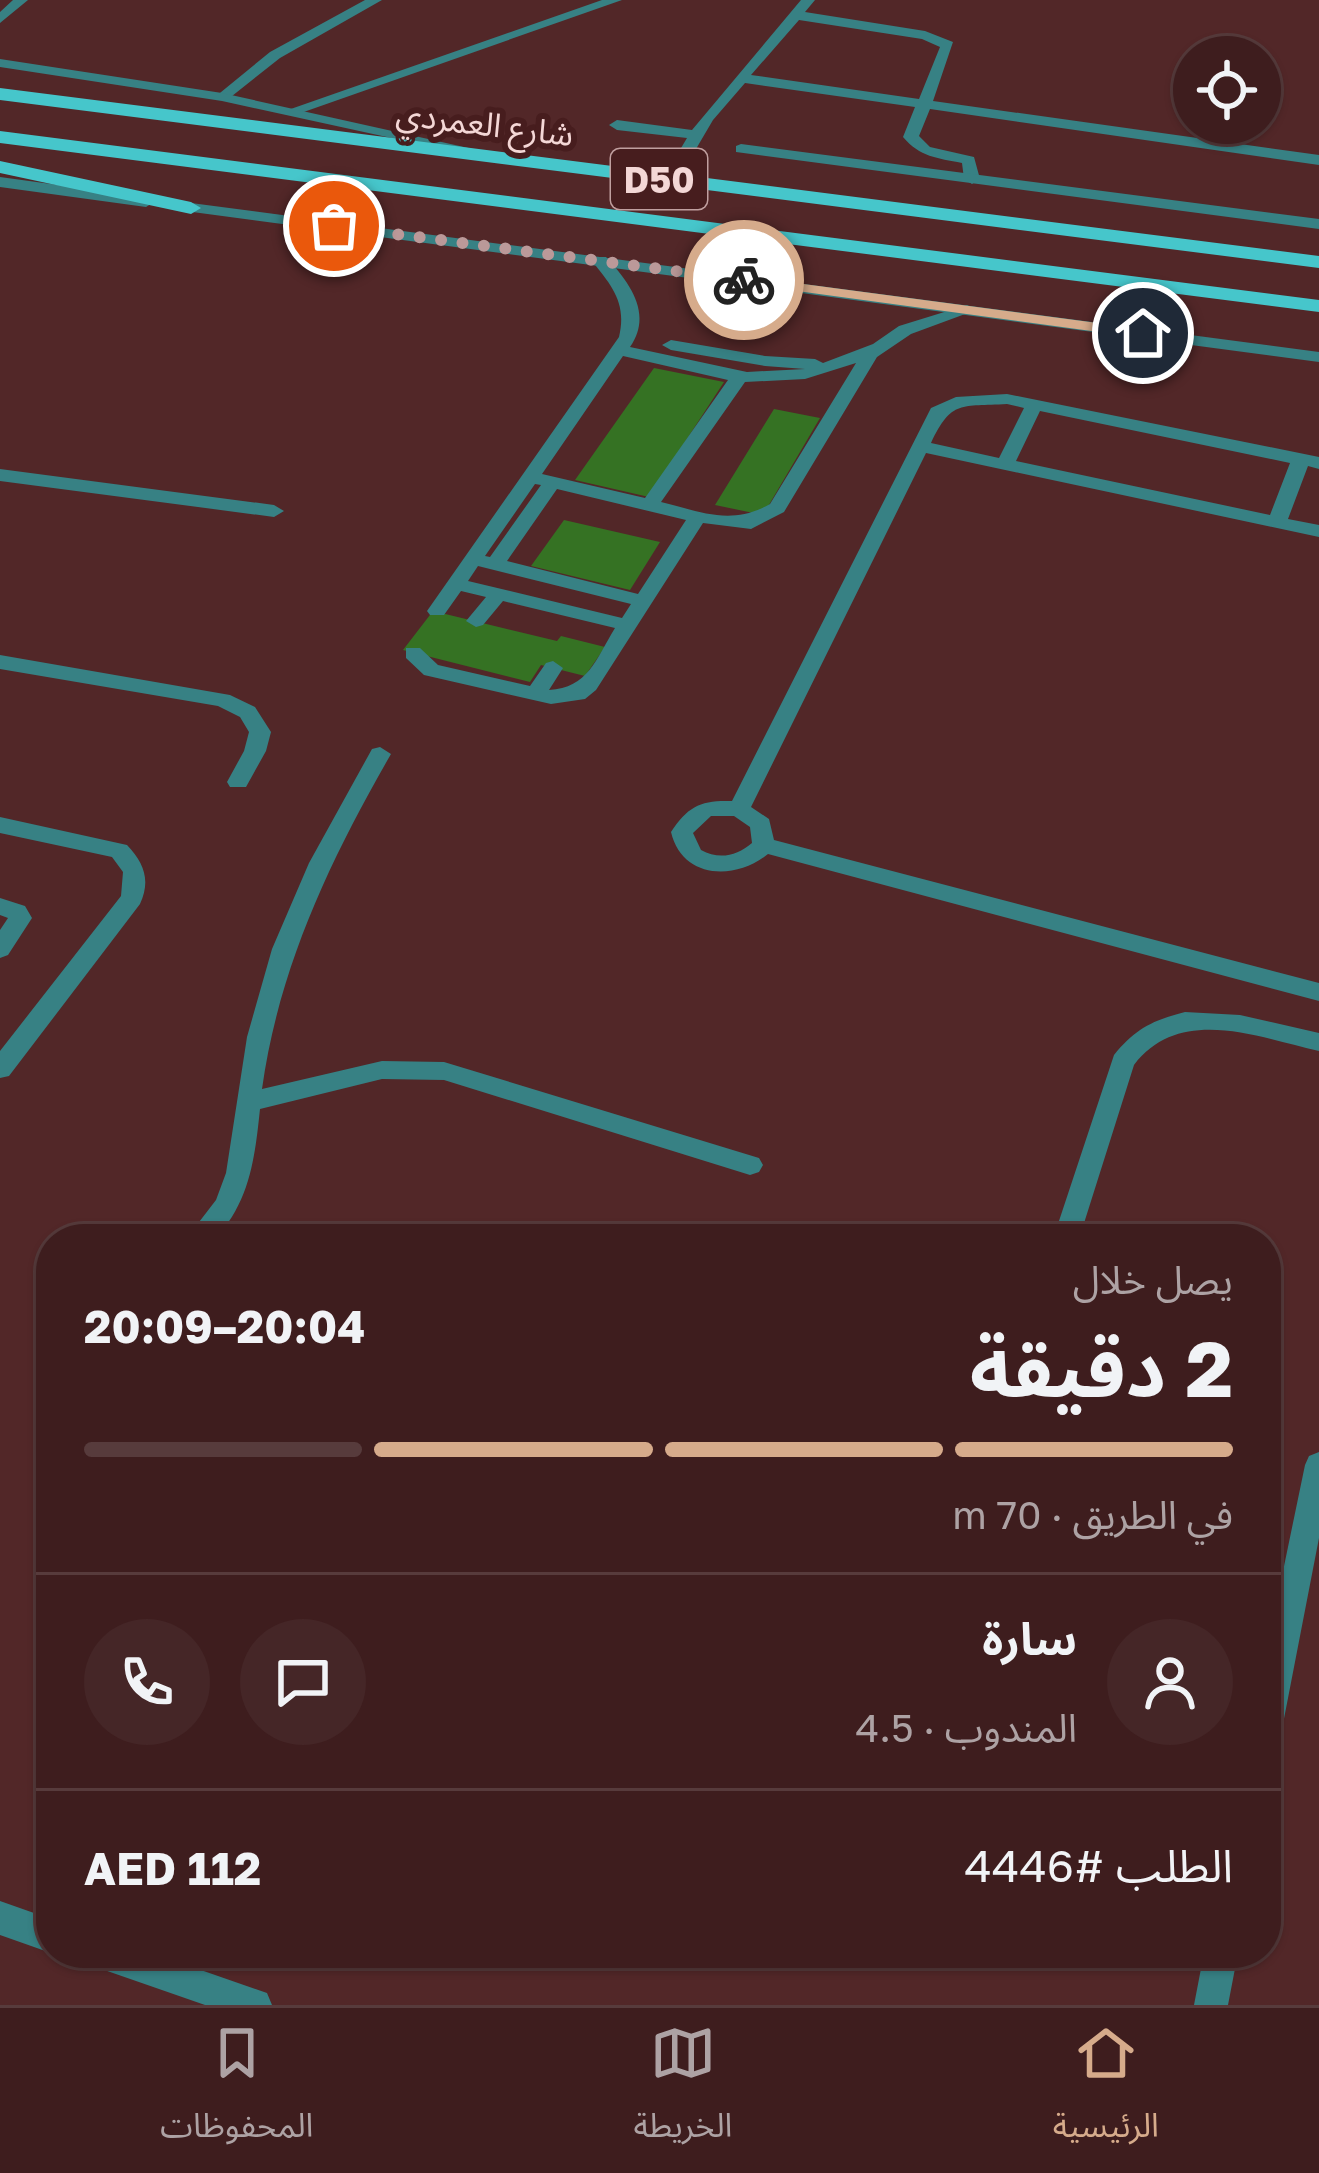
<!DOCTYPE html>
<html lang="ar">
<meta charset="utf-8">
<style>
body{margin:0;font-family:"Golos Text","Noto Sans Arabic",sans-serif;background:#452627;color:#f1f3f6;direction:rtl;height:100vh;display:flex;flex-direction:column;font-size:45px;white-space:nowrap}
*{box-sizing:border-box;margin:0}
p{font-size:39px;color:#ada2a4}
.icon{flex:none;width:66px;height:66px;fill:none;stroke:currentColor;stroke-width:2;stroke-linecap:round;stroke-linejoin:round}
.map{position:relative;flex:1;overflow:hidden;direction:ltr}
.details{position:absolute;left:36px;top:1224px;width:1245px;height:744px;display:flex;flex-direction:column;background:#3e1d1e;border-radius:48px;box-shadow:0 3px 9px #0004,0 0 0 3px #573b3c;direction:rtl}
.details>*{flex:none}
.buttons{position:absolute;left:1173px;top:36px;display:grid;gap:24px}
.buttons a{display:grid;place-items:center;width:108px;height:108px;border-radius:50%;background:#3e1d1e;box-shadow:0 3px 9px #0004,0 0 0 3px #573b3c;font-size:60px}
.pin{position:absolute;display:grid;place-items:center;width:102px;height:102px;color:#fff;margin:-51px;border:6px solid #fff;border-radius:50%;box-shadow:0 3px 12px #0007}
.courier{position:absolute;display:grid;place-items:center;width:120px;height:120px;margin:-60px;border:9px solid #d6ab8b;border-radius:50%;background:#fff;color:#222;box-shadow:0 3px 15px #0007}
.head em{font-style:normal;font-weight:700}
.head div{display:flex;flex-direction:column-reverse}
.head{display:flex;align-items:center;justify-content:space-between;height:204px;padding:0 48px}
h1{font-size:78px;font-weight:700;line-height:90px}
.bar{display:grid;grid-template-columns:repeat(4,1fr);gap:18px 12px;align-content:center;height:144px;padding:0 48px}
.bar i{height:15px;border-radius:9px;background:#573b3c}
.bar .active{background:#d6ab8b}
.bar p{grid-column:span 4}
.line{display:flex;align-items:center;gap:30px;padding:0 48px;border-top:3px solid #573b3c}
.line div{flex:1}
.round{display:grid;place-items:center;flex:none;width:126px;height:126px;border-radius:63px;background:#452627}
.menu{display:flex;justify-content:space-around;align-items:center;height:168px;border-top:3px solid #573b3c;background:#3e1d1e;font-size:33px;color:#ada2a4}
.menu a{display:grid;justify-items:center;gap:6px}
.menu .active{color:#d6ab8b}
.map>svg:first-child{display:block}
.building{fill:#357223}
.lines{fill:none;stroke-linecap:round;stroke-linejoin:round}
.service{fill:#378184;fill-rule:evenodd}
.minor{fill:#378184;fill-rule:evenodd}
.tertiary{fill:#378184;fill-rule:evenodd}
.primary{fill:#46c6cb;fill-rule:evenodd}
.route{fill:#d6ab8b}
.done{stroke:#b99;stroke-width:12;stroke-dasharray:0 21.6}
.labels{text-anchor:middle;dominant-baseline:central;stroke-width:12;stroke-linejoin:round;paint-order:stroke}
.far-street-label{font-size:33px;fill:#f4d7d6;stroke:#471d1e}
.shield{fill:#471d1e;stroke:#c09f9f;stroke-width:3}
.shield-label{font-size:36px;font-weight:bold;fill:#f4d7d6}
</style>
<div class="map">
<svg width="1319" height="2005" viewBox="0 0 1319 2005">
<rect width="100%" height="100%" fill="#522728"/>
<path class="building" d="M654 368 724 382 649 497 575 480Z
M774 409 820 418 763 515 715 505Z
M564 520 660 542 630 590 531 566Z
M433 611 557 641 561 636 605 647 585 676 541 665 530 682 403 650Z"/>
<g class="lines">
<path class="service" d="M365 0H382L280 58 227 100 215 97 270 52Z
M602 0H622L298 114 285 111Z
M801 0H815L805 12 925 31 953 42 933 101 1319 155V165L930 109 919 136 930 147 974 157 980 179 972 184 964 179 962 163C937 158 920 157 903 137L915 107 745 83 713 120 676 183 670 185 662 180 687 138 617 130 609 125 617 120 692 130ZM799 20 922 39 940 47 919 99 751 75Z
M594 257H606C630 283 653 314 630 347L747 372 805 369 765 366 671 350 662 345 671 340 765 356 815 359 823 363 873 344 899 326 967 305 976 310 911 334 877 357 784 512 751 529 703 523 596 690 585 699 551 704 424 675 406 658V648H420L438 665 530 686 546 663 553 661 563 668 549 690C588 688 596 659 615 628L503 601 483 625 476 627 466 621 486 597 461 591 444 615H430L427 611 619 337C627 303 612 286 592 261ZM623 356 728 380 645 498 542 474ZM856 363 770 504C731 526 702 512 661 502L745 382 805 379ZM535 484 541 485 490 557 485 556ZM557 489 686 520 638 594 507 561ZM478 566 631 604 622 618 468 581Z
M1007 394 1319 457V469L1308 466 1288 519 1319 525V537L926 453 751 807 769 819 774 840 1319 983V1001L768 854C735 881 682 879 671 832 688 806 701 800 732 801L931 408 956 397ZM1007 404 1024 408 999 458 931 443C952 399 961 407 1007 404ZM1040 411 1290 463 1270 515 1016 461ZM711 816H734L750 827 752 843C737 856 719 860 701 850L693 833Z
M0 469 274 505 284 511 274 517 0 481Z
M0 655 230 695 255 707 271 732 266 751 246 787H230L227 782 244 751 249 732 240 717 218 706 0 669Z
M380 747 391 754C330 860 279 967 262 1089L382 1061 444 1062 759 1158 763 1165 759 1172 750 1175 444 1080 382 1079 260 1109C255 1157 250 1202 215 1239H186L216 1200 226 1173 247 1037 272 949 309 863 372 749Z
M0 898 25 906 32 918 8 955 0 958V930L8 918 0 915Z
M1185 1012 1240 1015 1319 1033V1051C1257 1037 1180 1005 1134 1065L1079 1239H1053L1114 1055C1135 1029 1153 1020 1185 1012Z"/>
<path class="minor" d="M13 0H28L0 23V12Z
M0 59 222 93 491 153 483 158 222 101 0 67Z
M0 177 146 197 154 202 146 207 0 187Z
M0 817 127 845C144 863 151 880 140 904L9 1076 0 1078V1051L121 896 123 872 112 857 0 833Z
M1319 1452V1538L1282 1729 1277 1740 1266 1744V1653L1305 1465 1309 1456Z
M0 1901 51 1919V1953L0 1935Z
M85 1953H152L267 1993 272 2005H205L90 1965Z
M1204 1953H1238L1228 2005H1194Z"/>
<path class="tertiary" d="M741 144 1319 219V229L736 152V146Z
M191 203 1319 352V362L185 211V205Z"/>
<path class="primary" d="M0 88 1319 256V268L0 100Z
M0 131 1319 300V312L0 143Z
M0 161 191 202 201 208 191 214 0 173Z"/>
</g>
<path class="route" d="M744 276 1143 329 1150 333 1143 338 739 283Z"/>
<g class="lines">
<path class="done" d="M334 226 744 280"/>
</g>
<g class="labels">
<g class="far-street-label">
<text transform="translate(485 123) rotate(7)">شارع العمردي</text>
</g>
<rect class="shield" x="611" y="149" width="96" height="60" rx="9"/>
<g class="shield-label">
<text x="659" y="179">D50</text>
</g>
</g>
</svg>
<div class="buttons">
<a><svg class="icon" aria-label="locate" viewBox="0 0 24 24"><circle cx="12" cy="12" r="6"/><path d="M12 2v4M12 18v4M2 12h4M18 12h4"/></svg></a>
</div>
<div class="pin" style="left:334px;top:226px;background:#ea580c"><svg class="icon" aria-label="bag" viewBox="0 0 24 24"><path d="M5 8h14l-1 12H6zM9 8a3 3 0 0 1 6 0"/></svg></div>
<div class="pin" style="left:1143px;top:333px;background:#1f2937"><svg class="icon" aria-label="home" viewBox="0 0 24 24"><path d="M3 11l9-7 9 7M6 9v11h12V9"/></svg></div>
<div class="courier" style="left:744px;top:280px"><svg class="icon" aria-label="bike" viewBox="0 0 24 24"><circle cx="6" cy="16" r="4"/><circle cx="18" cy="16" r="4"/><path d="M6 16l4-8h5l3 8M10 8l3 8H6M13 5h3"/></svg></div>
<section class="details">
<div class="head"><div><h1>2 دقيقة</h1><p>يصل خلال</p></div><em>20:04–20:09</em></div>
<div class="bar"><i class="active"></i><i class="active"></i><i class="active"></i><i></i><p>في الطريق · 70 m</p></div>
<div class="line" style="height:216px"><a class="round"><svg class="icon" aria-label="person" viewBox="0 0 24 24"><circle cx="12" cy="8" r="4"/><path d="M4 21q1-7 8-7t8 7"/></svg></a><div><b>سارة</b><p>المندوب · 4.5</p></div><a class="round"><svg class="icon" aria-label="chat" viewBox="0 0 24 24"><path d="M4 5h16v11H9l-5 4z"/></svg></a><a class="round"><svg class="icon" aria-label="phone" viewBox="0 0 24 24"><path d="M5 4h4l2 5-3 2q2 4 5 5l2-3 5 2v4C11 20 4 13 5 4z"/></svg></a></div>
<div class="line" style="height:156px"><div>الطلب #4446</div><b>AED 112</b></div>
</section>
</div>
<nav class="menu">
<a class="active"><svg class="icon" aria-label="home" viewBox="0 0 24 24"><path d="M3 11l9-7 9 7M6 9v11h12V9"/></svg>الرئيسية</a>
<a><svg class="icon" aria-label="map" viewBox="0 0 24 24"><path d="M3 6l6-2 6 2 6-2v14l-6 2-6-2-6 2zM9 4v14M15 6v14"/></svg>الخريطة</a>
<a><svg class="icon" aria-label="saved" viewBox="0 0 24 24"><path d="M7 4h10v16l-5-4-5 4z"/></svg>المحفوظات</a>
</nav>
